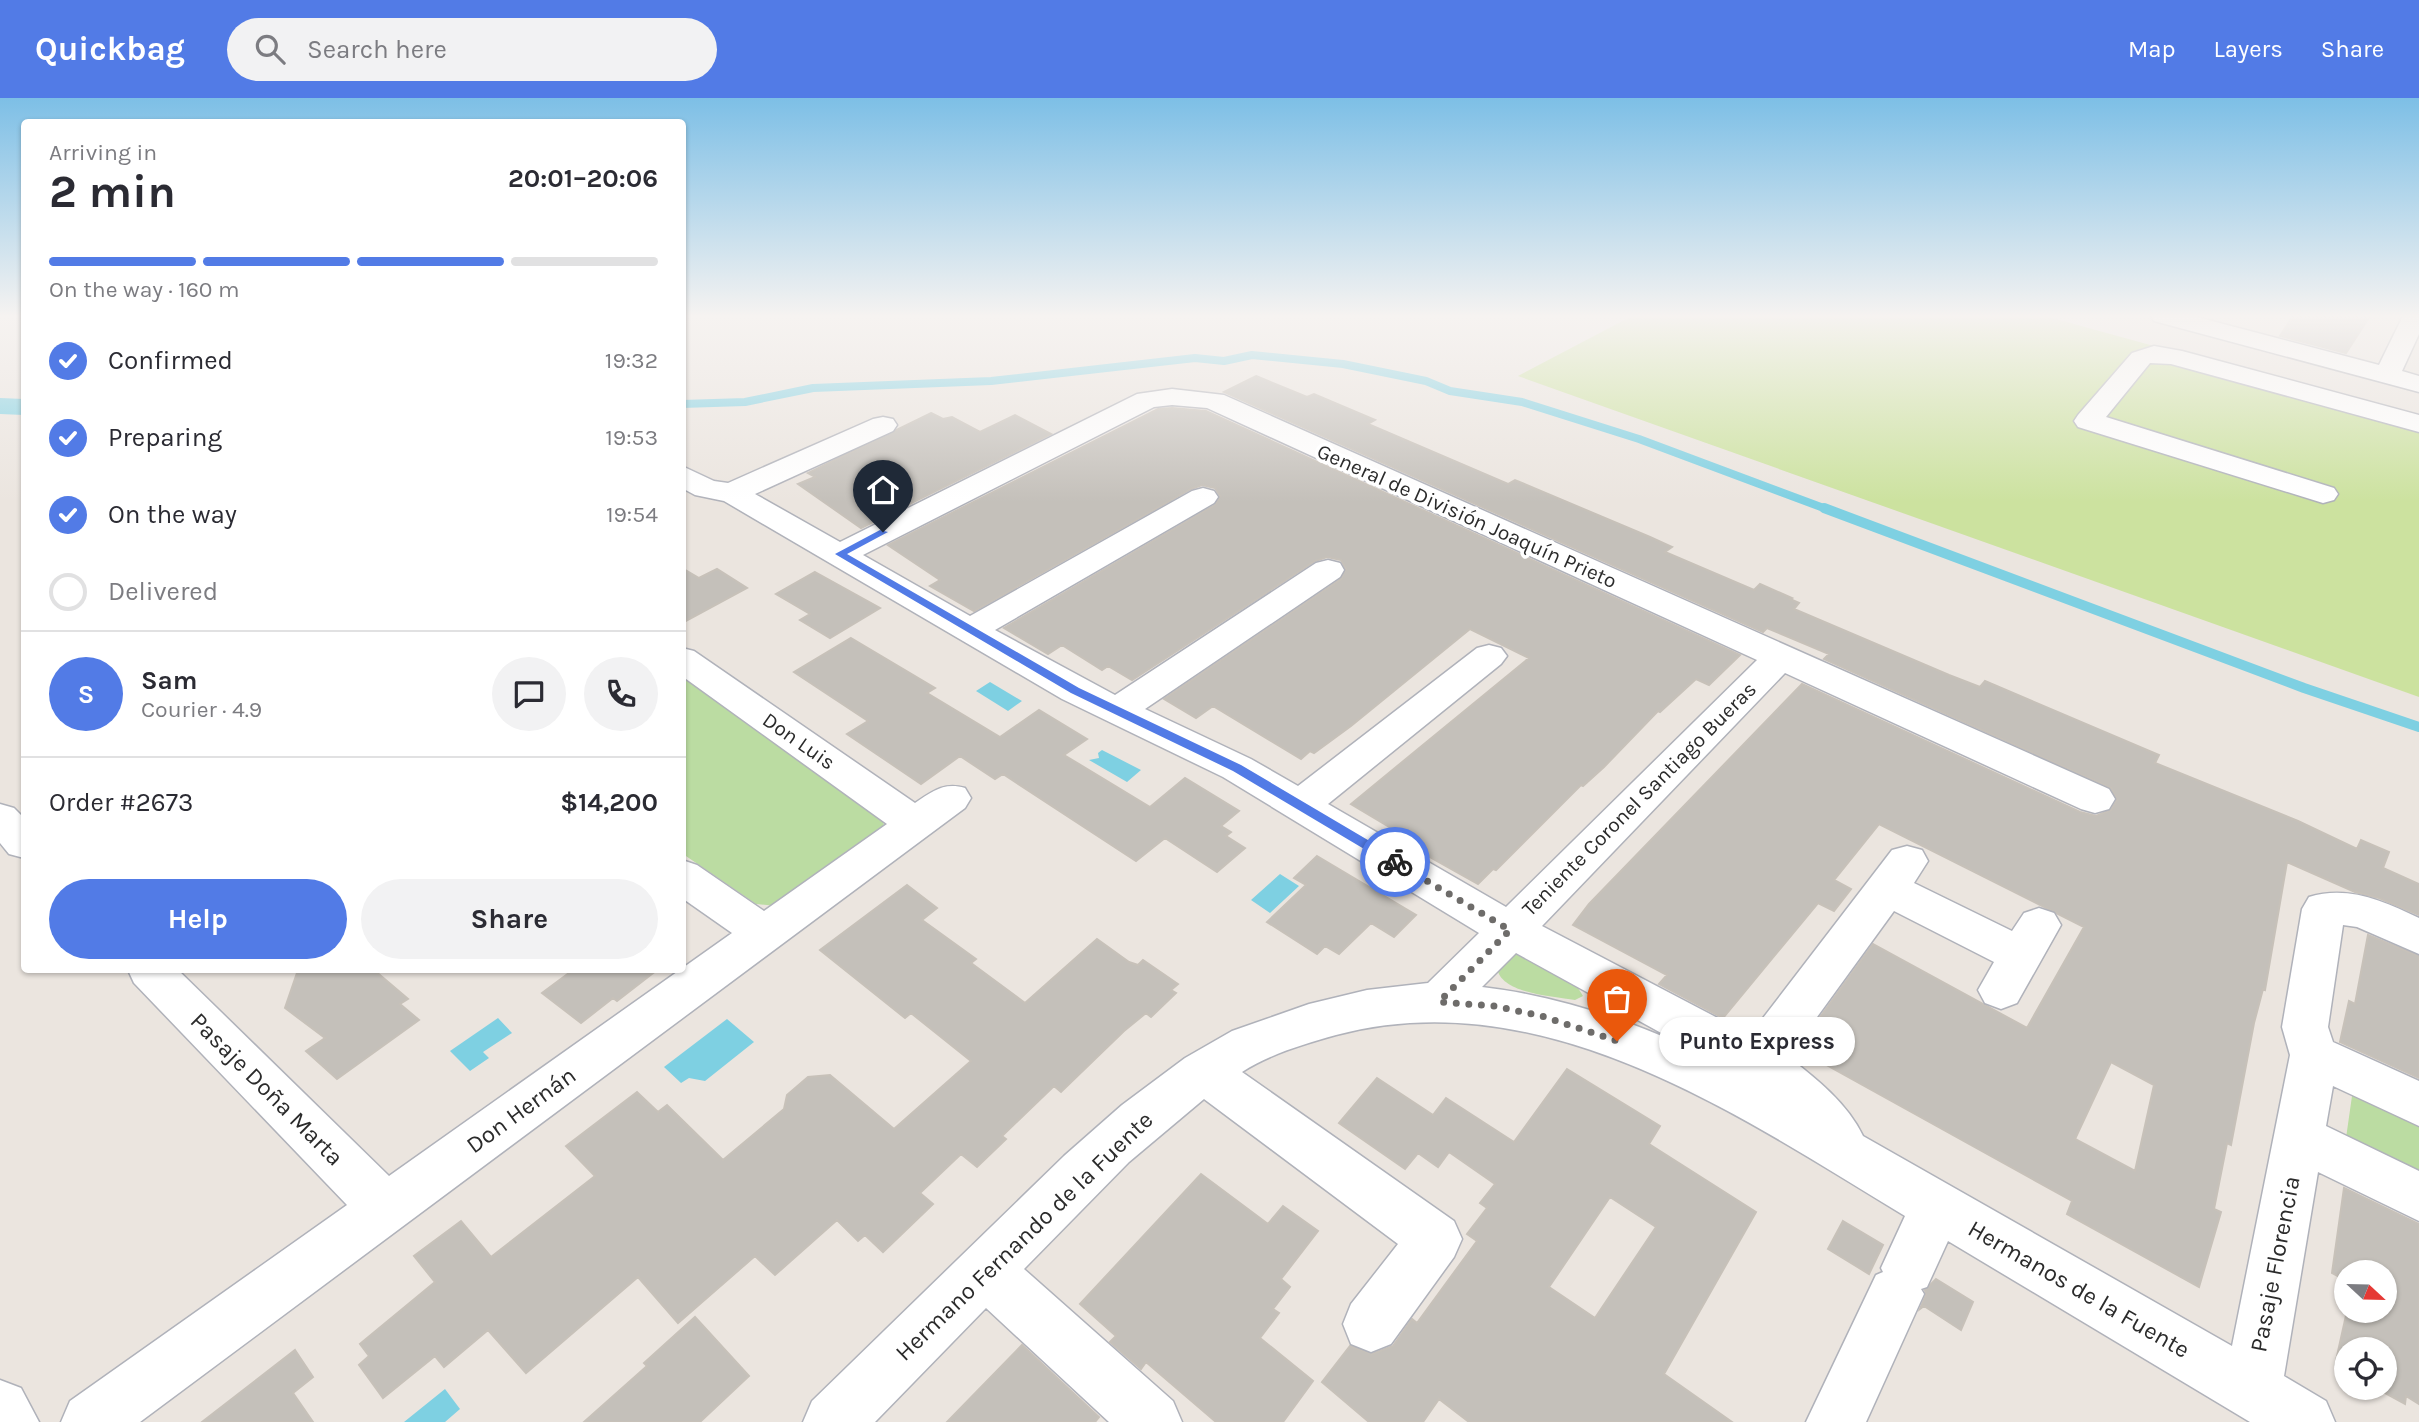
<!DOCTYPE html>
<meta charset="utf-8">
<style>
body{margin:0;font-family:Karla,sans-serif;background:#f2f2f3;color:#2b2b33;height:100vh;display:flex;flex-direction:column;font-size:26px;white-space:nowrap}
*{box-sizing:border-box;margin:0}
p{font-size:23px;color:#7c7c81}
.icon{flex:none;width:38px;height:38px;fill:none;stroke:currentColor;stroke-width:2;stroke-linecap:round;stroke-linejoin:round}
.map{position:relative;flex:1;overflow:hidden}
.panel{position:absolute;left:21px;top:21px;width:665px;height:854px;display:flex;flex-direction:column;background:#fff;border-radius:7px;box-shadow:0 2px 5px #0004}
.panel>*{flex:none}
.needle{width:46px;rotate:112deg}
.buttons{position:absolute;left:2334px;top:1162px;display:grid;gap:14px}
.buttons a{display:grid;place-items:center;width:63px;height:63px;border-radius:50%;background:#fff;box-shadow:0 2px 5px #0004;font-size:35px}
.pin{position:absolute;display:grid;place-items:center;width:60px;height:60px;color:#fff;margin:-72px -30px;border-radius:50% 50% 50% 0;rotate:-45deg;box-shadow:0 0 7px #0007}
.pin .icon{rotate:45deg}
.courier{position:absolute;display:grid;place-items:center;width:70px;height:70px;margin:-35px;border:5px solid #527be6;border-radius:50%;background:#fff;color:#222;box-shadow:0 2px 9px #0007}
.bubble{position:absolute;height:49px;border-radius:24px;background:#fff;box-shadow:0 2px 5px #0004;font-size:23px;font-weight:700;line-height:49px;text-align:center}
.headline em{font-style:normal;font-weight:700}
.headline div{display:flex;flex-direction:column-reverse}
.headline{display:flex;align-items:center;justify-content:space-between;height:119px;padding:0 28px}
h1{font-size:46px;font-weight:700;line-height:52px}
.bar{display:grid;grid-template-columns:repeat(4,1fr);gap:10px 7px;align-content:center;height:84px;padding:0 28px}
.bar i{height:9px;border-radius:5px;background:#e1e1e2}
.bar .current{background:#527be6}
.bar p{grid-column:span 4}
.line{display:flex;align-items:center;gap:18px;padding:0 28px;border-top:2px solid #e1e1e2}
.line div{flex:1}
.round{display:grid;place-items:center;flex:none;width:74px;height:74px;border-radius:37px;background:#f2f2f3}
ol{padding:0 28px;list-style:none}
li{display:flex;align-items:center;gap:21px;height:77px}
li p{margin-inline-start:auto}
li .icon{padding:7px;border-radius:50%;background:#527be6;color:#fff;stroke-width:4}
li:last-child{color:#7c7c81}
li i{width:38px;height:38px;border:4px solid #e1e1e2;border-radius:50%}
.action{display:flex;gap:14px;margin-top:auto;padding:14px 28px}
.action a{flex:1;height:80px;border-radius:42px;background:#527be6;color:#fff;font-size:28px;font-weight:700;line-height:80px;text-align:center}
.action a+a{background:#f2f2f3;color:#2b2b33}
header{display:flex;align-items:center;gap:42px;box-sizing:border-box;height:98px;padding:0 35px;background:#527be6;color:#fff}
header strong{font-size:33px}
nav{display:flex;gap:38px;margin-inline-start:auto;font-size:24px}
.search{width:490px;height:63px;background:#f2f2f3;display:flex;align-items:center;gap:18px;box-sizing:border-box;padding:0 24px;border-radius:38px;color:#7c7c81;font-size:26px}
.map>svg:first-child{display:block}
.green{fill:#bbdca2}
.pitch{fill:#cce29f}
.water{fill:#7ed0e2}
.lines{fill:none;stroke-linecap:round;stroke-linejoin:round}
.stream-far1{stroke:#7ed0e2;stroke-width:8}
.stream{stroke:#7ed0e2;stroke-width:10}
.canal{fill:#7ed0e2;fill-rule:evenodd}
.building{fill:#c4c0ba;stroke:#c7c1b9;stroke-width:2;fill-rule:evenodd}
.minor-casing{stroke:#b0b2ba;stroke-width:3}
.minor{fill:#fff;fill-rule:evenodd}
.route{fill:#527be6}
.done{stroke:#6e6c6a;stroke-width:7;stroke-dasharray:0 12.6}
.labels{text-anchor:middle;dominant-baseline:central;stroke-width:7;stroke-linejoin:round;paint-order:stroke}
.street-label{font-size:21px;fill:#2b2b2b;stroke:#fff}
.near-street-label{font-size:24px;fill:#2b2b2b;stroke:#fff}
</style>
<header>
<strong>Quickbag</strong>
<div class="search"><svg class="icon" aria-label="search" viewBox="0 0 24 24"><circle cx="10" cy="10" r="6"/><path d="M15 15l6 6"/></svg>Search here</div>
<nav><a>Map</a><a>Layers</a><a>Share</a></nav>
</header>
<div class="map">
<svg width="2419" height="1324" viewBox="0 0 2419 1324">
<rect width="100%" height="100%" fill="#ebe5df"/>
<path class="green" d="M682 575 883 719 884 730 777 808 756 806 683 756Z
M1514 854 1527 858 1578 890 1583 898 1575 902C1553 898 1501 896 1497 870Z
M2353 991 2419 1022V1076L2346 1040Z"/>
<path class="pitch" d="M1632 218H2045L2419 321V599L1518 278Z"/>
<path class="water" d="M990 584 1022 603 1008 613 976 593Z
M1102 652 1141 672 1127 684 1089 662 1099 660 1098 655Z
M1280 776 1299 788 1270 815 1251 802Z
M498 920 512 935 483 954 489 960 470 973 450 953Z
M727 921 754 944 705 983 689 980 681 985 664 969Z
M445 1291 460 1311 445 1324H404Z"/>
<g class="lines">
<path class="stream-far1" d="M682 306 745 304 813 290 991 283 1195 260 1224 263 1252 257 1343 266 1426 283 1450 293 1522 304 1639 341 1829 412"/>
<path class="stream" d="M1824 410 2304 590 2419 629"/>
<path class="canal" d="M0 300 24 301V317L0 316Z"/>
</g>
<path class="building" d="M2293 218H2370L2346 255 2280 238Z
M1256 278 1307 299 1314 296 1375 322 1368 326 1508 386 1515 382 1650 439 1672 449 1665 454 1754 492 1760 486 1792 500 1790 501 1799 505 1794 511 1949 577 1980 589 1985 583 2159 657 2155 665 2298 723 2357 751 2361 742 2389 754 2383 770 2419 786V817L2379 800 2355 794 2287 764 2265 892 2263 891 2254 925 2231 1047 2227 1045 2214 1111 2221 1114 2199 1189 2067 1116 2072 1103 1821 964 1823 961 1806 952 1824 925 1818 922 1873 846 2027 930 2084 829 1879 726 1834 782 1851 791 1834 813 1818 805 1723 920 1659 886 1667 877 1573 827 1589 806 1802 586 2080 714 2096 718 2111 712 2117 702 2111 690 1824 561 1829 556 1767 530 1763 534 1224 294ZM2111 964 2154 987 2135 1073 2075 1041Z
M1172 310 1206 313 1740 557 1709 587 1696 581 1660 614 1658 613 1604 669 1583 688 1581 687 1496 772 1493 771 1478 786 1412 749 1416 745 1351 706 1529 560 1470 531 1351 628 1314 655 1310 653 1301 661 1213 608 1196 620 1164 601 1341 481 1346 471 1341 462 1327 459 1315 463 1132 582 1108 568 1102 572 1062 547 1048 556 1004 530 1215 407 1220 398 1215 390 1202 387 1191 391 974 513 930 488 940 482 888 447 1158 311Z
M931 315 943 321 952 319 980 334 1015 317 1051 336 861 430 798 386 815 379 808 375Z
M682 470 699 480 717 471 747 490 682 525Z
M815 474 880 510 830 540 800 522 810 516 776 496Z
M851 540 935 590 927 595 1000 639 1039 612 1087 641 1064 657 1150 709 1185 680 1239 713 1221 728 1231 734 1226 738 1245 750 1217 774 1165 740 1136 763 1003 676 995 681 960 658 921 686 847 636 868 623 794 574Z
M1317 758 1416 817 1394 839 1371 825 1339 856 1325 848 1317 856 1267 824 1306 787 1294 780Z
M907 787 937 810 922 822 976 861 971 865 1025 905 1097 841 1129 864 1138 867 1143 862 1178 886 1171 892 1176 895 1151 919 1146 915 1124 933 1061 994 1054 988 1002 1038 1006 1041 977 1069 961 1056 920 1095 933 1106 883 1154 865 1137 858 1143 837 1122 775 1177 755 1158 678 1225 638 1179 526 1275 488 1232 444 1269 435 1258 383 1300 359 1267 369 1258 360 1246 435 1184 414 1158 461 1123 491 1159 595 1078 566 1048 637 994 658 1014 667 1007 723 1062 784 1011 787 997 808 979 830 977 894 1031 971 963 911 915 905 920 820 852Z
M2368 837 2419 858V980L2340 944 2349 903 2355 906Z
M298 872H374L408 901 400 906 419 922 337 981 306 953 325 940 285 910Z
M573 872H657L617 903 613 900 581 925 542 895Z
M1567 971 1660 1028 1649 1046 1756 1114 1664 1276 1732 1324H1469L1439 1301 1423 1324H1369L1322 1284 1350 1248 1372 1256 1393 1248 1412 1221 1417 1225 1477 1143 1467 1136 1487 1110 1480 1105 1495 1086 1449 1054 1438 1069 1418 1055 1405 1071 1339 1025 1377 980 1433 1017 1446 1000 1514 1044ZM1610 1099 1656 1129 1595 1220 1549 1189Z
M1201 1076 1268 1126 1283 1108 1318 1133 1281 1181 1290 1189 1273 1211 1279 1215 1260 1240 1313 1283 1283 1324H1216L1146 1264 1141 1271 1110 1244 1116 1238 1080 1206Z
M2344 1090 2419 1126V1306L2406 1298 2405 1306 2376 1290H2385V1251H2347V1273L2335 1267 2347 1213H2385V1174H2347V1183L2332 1175Z
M1843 1123 1883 1147 1869 1176 1828 1151Z
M1936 1181 1973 1204 1961 1232 1924 1208 1920 1211 1926 1197 1925 1192Z
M695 1219 749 1278 700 1324H584L647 1268 644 1265Z
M1022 1247 1099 1319 1095 1324H947Z
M295 1252 313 1279 293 1295 313 1324H202Z"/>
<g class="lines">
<defs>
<path id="minor" d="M2151 218H2193L2379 267 2403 218H2419V236L2402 273 2419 278V294L2154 223Z
M2154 248 2182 253 2419 317V334L2171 266 2150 265 2106 319 2334 390 2338 396 2334 402 2323 405 2078 329 2074 323 2078 317 2132 255Z
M1172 291 1224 297 2109 691 2115 701 2109 711 2095 715 2081 711 1785 575 1542 828 1750 937 1892 752 1907 748 1922 752 1928 763 1914 785 2012 833 2024 815 2039 810 2054 815 2061 827 2017 905 2001 911 1985 905 1978 892 1994 864 1894 813 1788 959C1816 980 1848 1006 1863 1038L2232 1248 2290 957 2282 929 2302 811 2309 799C2348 787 2383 803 2419 820V856L2357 829 2343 827 2328 929 2333 944 2419 983V1028L2333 988 2326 1028 2419 1073V1123L2318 1074 2284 1278 2326 1303 2335 1324H2250L1948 1143 1927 1189 1921 1191 1924 1196 1866 1324H1806L1876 1177 1883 1174 1881 1170 1905 1118C1737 1016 1542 882 1336 937 1304 946 1270 956 1242 974L1454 1123 1462 1141 1454 1159 1391 1246 1371 1254 1351 1246 1343 1226 1351 1206 1398 1146 1204 1001 1129 1064 1024 1171 1173 1303 1182 1324H1109L986 1210 875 1324H803L812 1303 1064 1058 1122 1007 1185 960 1232 933 1309 906 1367 892 1428 885 1479 835 1223 679 1062 601 724 403 695 397 682 390V368L714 383 728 385 873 321 883 319 893 321 897 327 893 333 755 396 840 444 1137 296ZM1172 307 1207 310 1757 562 1506 809 1328 706 1501 566 1507 558 1501 550 1489 547 1477 550 1298 688 1251 661 1145 611 1340 479 1344 472 1340 465 1328 462 1316 465 1115 597 995 532 1214 405 1218 399 1214 393 1203 390 1192 393 970 518 863 457 1154 309ZM1516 855 1683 947C1620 919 1551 897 1482 889Z
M682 550 694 553 915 705C933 693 944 684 965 690L971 700 965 710 930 736 140 1324H61L70 1303 347 1107 134 885 128 872H178L389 1078 732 835 682 800V762L697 767 764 813 887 726 682 578Z
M0 706 14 710 24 720V760L9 756 0 745Z
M0 1282 21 1290 39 1324H0Z"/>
</defs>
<use href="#minor" class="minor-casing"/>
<use href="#minor" class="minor"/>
</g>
<linearGradient id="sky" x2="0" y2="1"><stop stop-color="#7dbfe6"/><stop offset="0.54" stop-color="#f6f3f1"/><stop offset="1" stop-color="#f6f3f1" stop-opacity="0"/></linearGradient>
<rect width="2419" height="404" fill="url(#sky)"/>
<path class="route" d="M880 432 888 434 847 456 1079 590 1241 667 1400 761V767H1391L1233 673 1071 595 835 456Z"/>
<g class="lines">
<path class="done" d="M1395 764 1510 832 1439 904 1494 908 1542 918 1617 943"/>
</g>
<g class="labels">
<g class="street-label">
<text transform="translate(1467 418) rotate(24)">General de División Joaquín Prieto</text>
<text transform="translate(799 643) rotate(35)">Don Luis</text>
<text transform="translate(1639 701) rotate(-45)">Teniente Coronel Santiago Bueras</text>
</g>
<g class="near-street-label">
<text transform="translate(267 991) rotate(45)">Pasaje Doña Marta</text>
<text transform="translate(521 1012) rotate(-36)">Don Hernán</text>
<text transform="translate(1024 1138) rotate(-44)">Hermano Fernando de la Fuente</text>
<text transform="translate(2275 1166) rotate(-79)">Pasaje Florencia</text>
<text transform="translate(2079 1191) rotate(30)">Hermanos de la Fuente</text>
</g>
</g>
</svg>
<div class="buttons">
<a><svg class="needle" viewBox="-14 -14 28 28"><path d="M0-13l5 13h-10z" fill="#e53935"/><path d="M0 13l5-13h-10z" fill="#7c7c81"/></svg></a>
<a><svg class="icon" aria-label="locate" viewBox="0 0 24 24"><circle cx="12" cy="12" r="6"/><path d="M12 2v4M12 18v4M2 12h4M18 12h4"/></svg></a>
</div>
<div class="pin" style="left:1617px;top:943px;background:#ea580c"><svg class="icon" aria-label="bag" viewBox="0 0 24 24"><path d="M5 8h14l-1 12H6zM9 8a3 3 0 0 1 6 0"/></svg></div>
<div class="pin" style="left:883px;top:434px;background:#1f2937"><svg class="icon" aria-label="home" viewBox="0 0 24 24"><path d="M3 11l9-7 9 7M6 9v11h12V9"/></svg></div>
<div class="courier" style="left:1395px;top:764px"><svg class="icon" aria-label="bike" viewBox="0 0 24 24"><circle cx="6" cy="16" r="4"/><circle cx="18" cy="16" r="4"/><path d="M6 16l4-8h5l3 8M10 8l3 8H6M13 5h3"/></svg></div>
<div class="bubble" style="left:1659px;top:919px;width:196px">Punto Express</div>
<section class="panel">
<div class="headline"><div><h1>2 min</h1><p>Arriving in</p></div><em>20:01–20:06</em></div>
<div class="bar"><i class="current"></i><i class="current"></i><i class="current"></i><i></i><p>On the way · 160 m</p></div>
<ol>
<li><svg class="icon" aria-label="check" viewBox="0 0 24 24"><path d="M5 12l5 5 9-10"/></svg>Confirmed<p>19:32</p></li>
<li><svg class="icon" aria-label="check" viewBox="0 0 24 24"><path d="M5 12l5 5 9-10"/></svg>Preparing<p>19:53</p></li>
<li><svg class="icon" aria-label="check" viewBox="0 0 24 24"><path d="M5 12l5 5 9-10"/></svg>On the way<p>19:54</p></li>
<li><i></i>Delivered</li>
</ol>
<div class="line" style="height:126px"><b class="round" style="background:#527be6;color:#fff">S</b><div><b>Sam</b><p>Courier · 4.9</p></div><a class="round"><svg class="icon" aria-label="chat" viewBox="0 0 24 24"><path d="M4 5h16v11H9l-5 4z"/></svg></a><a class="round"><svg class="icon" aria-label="phone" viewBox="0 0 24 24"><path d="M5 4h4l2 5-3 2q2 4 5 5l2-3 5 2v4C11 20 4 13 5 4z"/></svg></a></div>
<div class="line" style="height:91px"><div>Order #2673</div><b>$14,200</b></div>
<div class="action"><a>Help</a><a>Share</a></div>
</section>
</div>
